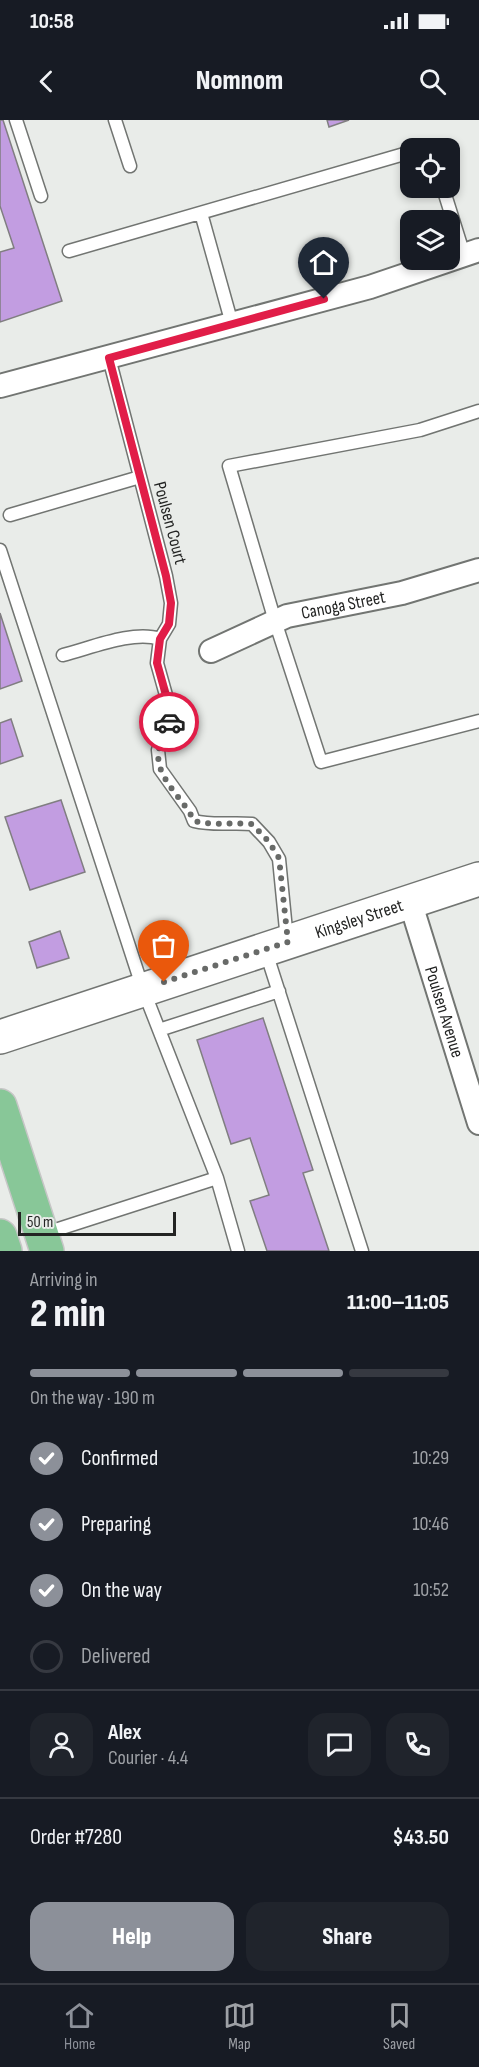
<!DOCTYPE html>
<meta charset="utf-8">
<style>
body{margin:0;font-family:"Sofia Sans Condensed",sans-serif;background:#20242c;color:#f1f3f6;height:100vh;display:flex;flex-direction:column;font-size:22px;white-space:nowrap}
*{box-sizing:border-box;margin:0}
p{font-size:20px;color:#9ea1a6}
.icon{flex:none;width:33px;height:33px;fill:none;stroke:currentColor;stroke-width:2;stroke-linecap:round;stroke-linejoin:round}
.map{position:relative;height:1131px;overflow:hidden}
.side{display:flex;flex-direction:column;background:#171b24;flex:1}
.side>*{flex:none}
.buttons{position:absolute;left:400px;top:18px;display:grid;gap:12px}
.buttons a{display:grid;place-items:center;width:60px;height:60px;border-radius:12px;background:#171b24;box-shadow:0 3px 9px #0003;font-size:30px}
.scale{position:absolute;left:18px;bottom:15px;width:158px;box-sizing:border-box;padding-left:6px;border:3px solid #232423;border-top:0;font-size:16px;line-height:21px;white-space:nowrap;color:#232423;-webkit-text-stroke:4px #e9ece9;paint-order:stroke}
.pin{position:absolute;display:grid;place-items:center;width:51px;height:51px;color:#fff;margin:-62px -26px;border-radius:50% 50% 50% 0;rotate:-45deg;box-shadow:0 0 6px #0007}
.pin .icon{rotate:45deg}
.courier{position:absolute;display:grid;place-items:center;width:60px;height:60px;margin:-30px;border:4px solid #e11d48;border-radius:50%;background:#fff;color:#222;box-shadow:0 2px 8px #0007}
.summary em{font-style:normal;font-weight:800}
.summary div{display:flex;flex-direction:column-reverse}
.summary{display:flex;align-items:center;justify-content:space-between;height:102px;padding:0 30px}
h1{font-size:39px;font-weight:800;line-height:45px}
.bar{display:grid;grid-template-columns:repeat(4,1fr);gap:9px 6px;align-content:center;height:72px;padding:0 30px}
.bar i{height:8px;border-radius:4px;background:#363941}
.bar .current{background:#8c9099}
.bar p{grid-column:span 4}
.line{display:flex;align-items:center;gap:15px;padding:0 30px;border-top:2px solid #363941}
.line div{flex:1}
.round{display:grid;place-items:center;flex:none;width:63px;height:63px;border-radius:18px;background:#20242c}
ol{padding:0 30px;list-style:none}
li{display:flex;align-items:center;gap:18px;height:66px}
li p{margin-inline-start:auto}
li .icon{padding:6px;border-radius:50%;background:#8c9099;color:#fff;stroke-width:4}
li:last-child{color:#9ea1a6}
li i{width:33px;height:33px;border:3px solid #363941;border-radius:50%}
.primary-button{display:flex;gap:12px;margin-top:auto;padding:12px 30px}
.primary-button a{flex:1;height:69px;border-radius:18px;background:#8c9099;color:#fff;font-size:24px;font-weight:800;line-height:69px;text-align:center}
.primary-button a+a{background:#20242c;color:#f1f3f6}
.status{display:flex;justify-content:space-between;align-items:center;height:42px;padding:0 30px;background:#171b24;direction:ltr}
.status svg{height:16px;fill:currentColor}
header{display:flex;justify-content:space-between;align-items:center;height:78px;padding:0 30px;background:#171b24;font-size:27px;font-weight:800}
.dock{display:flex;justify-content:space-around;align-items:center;height:84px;border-top:2px solid #363941;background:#171b24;font-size:16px;color:#9ea1a6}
.dock a{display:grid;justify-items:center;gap:3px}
.dock .current{color:#8c9099}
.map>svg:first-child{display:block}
.building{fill:#c29de1;stroke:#807e81;stroke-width:1.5}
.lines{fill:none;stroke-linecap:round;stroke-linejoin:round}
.service-casing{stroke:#727572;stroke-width:15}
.minor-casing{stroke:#727572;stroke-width:26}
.secondary-casing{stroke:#727572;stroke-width:36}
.primary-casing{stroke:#c6c6c6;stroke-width:36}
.service{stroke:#fff;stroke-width:12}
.minor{stroke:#fff;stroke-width:22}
.secondary{stroke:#fff;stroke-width:33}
.primary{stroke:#88c798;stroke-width:33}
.done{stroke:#686a68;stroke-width:6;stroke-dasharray:0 10.8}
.route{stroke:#e11d48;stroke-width:8}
.labels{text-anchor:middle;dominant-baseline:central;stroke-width:4.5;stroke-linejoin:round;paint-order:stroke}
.street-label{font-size:18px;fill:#232423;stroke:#e9ece9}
</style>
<div class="status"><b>10:58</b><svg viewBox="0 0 49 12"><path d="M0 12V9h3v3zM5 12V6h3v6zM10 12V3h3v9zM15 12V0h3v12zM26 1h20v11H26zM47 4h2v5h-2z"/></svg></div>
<header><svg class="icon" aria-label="back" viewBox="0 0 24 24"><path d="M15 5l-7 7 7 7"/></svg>Nomnom<svg class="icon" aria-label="search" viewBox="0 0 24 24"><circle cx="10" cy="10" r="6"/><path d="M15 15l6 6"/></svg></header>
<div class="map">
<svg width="479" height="1131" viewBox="0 0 479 1131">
<rect width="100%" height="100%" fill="#e9ece9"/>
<path class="building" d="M0 0H3L62 181 0 202V132L14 128 0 86Z
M327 0H349L329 7Z
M0 493 22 561 0 569Z
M11 599 23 636 0 644V603Z
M61 680 85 752 30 770 5 697Z
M60 811 69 838 37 848 29 822Z
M263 898 313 1050 303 1053 329 1131H267L250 1081 269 1075 250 1018 231 1024 197 920Z"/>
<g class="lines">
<defs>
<path id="service" d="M16 0 41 76
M115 0 130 46
M421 28 430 26 431 28
M443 68 464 135
M201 93 232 204
M69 131 411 32
M109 238 166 456 171 483 169 504 160 519 157 543 171 593 158 630 160 649 190 691 194 701C214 706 231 702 252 704L269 722 279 739 287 820
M479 291 420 310 229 346 275 501 321 642 479 601
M10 395 140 357
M0 430 143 869 217 1058
M63 535C91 528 133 510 160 519
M265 829 362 1131
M159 910 279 871
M43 1114 217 1058 238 1131"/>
<g id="minor">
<path d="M0 266 370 167 479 130"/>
<path id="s1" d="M211 531 287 496 402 473 479 450"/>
<path id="s2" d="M410 781 479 1003"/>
</g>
<g id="secondary">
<path id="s3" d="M0 917 479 759"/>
</g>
<path id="primary" d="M0 986 47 1131
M0 1116 5 1131"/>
</defs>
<use href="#service" class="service-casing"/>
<use href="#minor" class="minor-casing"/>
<use href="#secondary" class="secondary-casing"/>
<use href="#primary" class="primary-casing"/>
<use href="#service" class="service"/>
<use href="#minor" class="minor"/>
<use href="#secondary" class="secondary"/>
<use href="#primary" class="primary"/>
</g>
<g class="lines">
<path class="done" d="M164 862 288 822 279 738 269 722 252 704C231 702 214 706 194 701 184 678 153 657 159 629 161 620 167 611 169 602"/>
<path class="route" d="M169 602 171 593 157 543 160 519 169 504 171 483 166 456 109 238 324 179"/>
</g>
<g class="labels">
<g class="street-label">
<text transform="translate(170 403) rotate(75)">Poulsen Court</text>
<text stroke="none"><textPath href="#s1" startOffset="141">Canoga Street</textPath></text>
<text stroke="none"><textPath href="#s3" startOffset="378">Kingsley Street</textPath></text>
<text stroke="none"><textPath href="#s2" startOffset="116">Poulsen Avenue</textPath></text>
</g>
</g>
</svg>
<div class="buttons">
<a><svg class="icon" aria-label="locate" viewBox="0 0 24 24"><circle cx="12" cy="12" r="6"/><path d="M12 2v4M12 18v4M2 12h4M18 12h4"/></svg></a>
<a><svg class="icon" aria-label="layers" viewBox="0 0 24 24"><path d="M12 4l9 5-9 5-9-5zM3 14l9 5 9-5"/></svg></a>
</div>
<div class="scale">50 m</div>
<div class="pin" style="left:164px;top:862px;background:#ea580c"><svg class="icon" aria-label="bag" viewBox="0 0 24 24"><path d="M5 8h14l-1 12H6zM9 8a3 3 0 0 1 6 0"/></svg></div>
<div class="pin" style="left:324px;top:179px;background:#1f2937"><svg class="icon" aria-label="home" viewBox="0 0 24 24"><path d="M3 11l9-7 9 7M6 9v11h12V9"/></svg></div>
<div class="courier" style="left:169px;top:602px"><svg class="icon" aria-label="car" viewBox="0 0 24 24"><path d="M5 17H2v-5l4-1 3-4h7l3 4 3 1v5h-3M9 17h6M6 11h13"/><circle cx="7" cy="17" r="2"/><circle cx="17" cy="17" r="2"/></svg></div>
</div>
<section class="side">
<div class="summary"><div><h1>2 min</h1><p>Arriving in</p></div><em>11:00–11:05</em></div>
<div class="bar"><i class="current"></i><i class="current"></i><i class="current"></i><i></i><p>On the way · 190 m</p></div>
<ol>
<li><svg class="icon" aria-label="check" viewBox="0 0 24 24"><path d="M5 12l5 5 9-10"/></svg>Confirmed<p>10:29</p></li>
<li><svg class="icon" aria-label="check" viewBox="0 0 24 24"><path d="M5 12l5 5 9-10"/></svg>Preparing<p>10:46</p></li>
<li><svg class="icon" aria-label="check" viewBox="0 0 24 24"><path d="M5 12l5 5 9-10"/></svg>On the way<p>10:52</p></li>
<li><i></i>Delivered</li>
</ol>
<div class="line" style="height:108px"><a class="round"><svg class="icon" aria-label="person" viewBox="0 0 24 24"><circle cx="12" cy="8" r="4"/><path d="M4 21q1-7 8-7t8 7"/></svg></a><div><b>Alex</b><p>Courier · 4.4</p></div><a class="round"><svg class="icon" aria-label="chat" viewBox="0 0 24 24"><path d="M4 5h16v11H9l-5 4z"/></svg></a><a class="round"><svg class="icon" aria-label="phone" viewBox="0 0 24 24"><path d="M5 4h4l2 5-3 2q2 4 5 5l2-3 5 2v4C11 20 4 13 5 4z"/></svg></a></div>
<div class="line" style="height:78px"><div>Order #7280</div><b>$43.50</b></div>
<div class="primary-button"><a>Help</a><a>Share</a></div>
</section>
<nav class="dock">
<a class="current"><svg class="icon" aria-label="home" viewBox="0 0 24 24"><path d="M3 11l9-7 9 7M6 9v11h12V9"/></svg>Home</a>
<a><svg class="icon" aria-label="map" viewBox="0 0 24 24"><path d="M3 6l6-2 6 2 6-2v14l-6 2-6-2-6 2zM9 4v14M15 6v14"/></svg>Map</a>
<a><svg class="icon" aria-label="saved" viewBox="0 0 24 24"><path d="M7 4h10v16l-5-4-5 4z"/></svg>Saved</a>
</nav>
